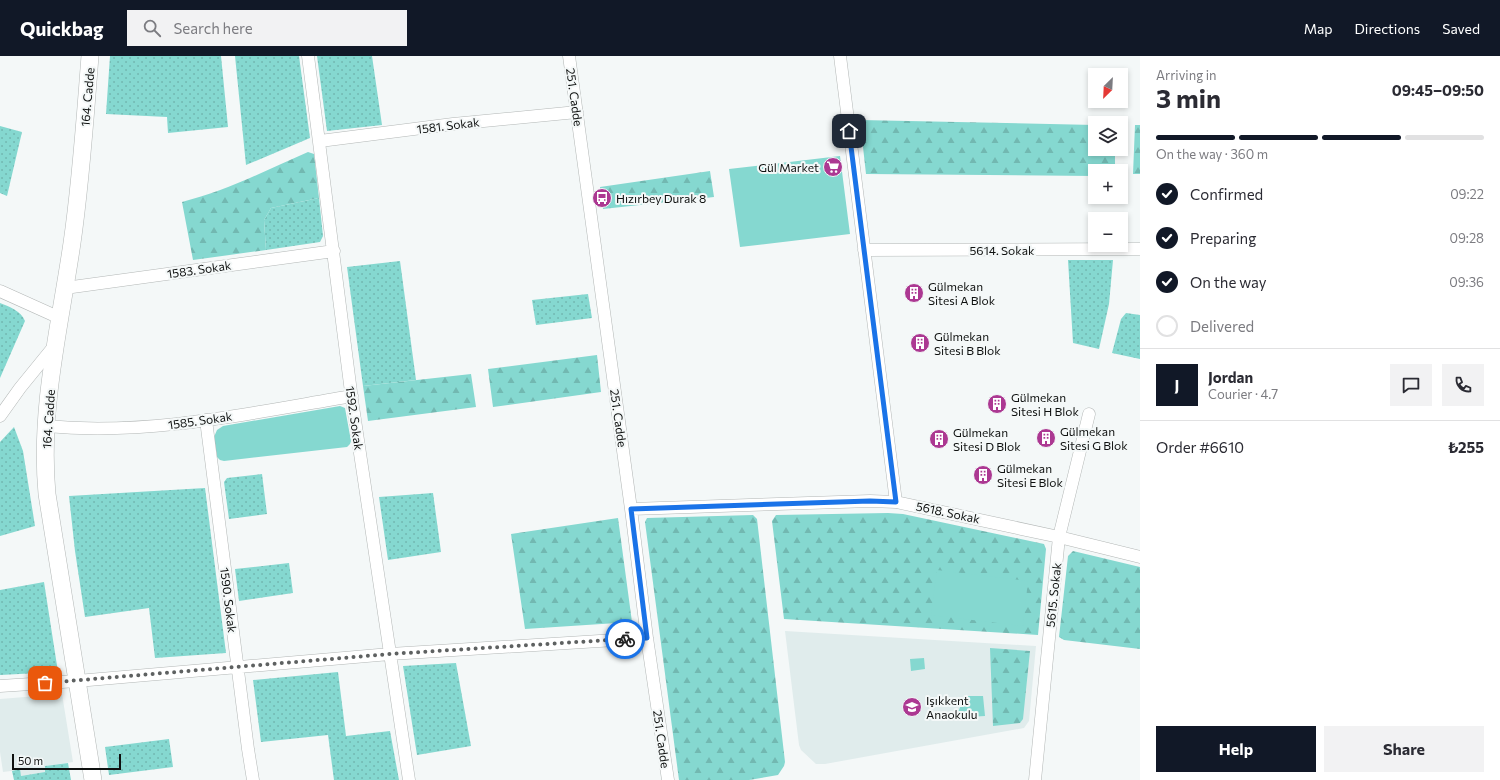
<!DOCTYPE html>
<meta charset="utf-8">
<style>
body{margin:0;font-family:Commissioner,sans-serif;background:#f2f2f3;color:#2b2b33;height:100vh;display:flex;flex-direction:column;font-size:15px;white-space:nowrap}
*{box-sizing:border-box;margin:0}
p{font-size:13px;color:#7c7c81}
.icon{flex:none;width:22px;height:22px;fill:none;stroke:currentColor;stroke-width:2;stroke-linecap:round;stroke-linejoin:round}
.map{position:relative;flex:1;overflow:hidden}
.details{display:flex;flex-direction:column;background:#fff;width:360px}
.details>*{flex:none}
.needle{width:26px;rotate:204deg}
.controls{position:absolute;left:1088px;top:12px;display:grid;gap:8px}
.controls a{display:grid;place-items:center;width:40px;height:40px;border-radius:0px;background:#fff;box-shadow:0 2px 6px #0003;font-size:20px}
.scale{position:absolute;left:12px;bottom:10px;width:109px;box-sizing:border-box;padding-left:4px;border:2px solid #0e100f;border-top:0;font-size:11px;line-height:14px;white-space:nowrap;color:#0e100f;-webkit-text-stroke:3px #f4f8f8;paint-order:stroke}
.pin{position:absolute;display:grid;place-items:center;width:34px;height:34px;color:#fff;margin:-17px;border-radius:8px;box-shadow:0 2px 6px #0006}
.courier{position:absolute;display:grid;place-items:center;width:40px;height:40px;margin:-20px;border:3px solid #1a73e8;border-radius:50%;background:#fff;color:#222;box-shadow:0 1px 5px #0007}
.summary em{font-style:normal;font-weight:700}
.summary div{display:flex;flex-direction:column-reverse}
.summary{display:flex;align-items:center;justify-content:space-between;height:68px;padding:0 16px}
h1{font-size:26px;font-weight:700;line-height:30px}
.bar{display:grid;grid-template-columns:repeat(4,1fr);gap:6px 4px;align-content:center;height:48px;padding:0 16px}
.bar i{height:5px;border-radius:3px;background:#e1e1e2}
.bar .current{background:#111827}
.bar p{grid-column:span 4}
.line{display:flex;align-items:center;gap:10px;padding:0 16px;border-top:1px solid #e1e1e2}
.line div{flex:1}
.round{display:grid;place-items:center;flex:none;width:42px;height:42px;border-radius:0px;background:#f2f2f3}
ol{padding:0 16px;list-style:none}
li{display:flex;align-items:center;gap:12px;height:44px}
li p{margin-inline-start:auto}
li .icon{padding:4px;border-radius:50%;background:#111827;color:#fff;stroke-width:4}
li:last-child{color:#7c7c81}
li i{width:22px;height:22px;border:2px solid #e1e1e2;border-radius:50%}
.action{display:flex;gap:8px;margin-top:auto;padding:8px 16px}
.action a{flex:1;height:46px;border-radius:0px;background:#111827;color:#fff;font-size:16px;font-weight:700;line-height:46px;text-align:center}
.action a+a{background:#f2f2f3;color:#2b2b33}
header{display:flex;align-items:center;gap:24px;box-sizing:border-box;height:56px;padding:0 20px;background:#111827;color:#fff}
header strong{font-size:19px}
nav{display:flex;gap:22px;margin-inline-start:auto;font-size:14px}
.search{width:280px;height:36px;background:#f2f2f3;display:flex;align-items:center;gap:10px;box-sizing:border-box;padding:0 14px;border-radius:0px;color:#7c7c81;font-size:15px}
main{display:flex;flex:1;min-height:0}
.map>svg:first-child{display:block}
.built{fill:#e0ecec}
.grass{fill:url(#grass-dots)}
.forest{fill:url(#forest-firs)}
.park{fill:#85d8d0}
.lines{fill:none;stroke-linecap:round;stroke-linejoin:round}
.street-casing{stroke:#b3b7b6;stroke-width:13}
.secondary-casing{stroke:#b3b7b6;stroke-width:18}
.street{stroke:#fff;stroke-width:12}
.secondary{stroke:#fff;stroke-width:17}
.done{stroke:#5e6161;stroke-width:4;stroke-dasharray:0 7.2}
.route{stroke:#1a73e8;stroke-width:5}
.labels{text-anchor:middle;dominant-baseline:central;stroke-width:4;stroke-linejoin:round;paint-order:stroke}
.street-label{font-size:12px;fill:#0e100f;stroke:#f4f8f8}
.poi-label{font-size:12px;fill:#0e100f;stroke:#f4f8f8;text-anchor:start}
</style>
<header>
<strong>Quickbag</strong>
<div class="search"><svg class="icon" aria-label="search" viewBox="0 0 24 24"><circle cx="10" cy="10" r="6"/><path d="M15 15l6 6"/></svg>Search here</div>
<nav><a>Map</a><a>Directions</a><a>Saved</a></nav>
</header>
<main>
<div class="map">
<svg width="1140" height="724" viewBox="0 0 1140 724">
<defs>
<pattern id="grass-dots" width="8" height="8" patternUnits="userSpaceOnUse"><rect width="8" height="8" fill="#85d8d0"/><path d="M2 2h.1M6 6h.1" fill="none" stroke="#72b8b1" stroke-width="1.8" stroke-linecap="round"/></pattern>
<pattern id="forest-firs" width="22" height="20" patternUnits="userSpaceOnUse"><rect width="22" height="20" fill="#85d8d0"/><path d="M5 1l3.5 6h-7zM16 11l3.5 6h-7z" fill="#72b8b1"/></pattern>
</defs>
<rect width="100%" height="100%" fill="#f4f8f8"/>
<path class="built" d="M785 575 1036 590 1029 665 1024 672 825 708H816L801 694 799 689Z
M62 638 73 706 45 710 46 716 21 720 19 714 3 716 0 696V643Z"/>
<path class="grass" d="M110 0H221L228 71 168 77 167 61 106 58Z
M235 0H299L310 82 246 109Z
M317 0H372L382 69 327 75Z
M0 70 22 76 7 140 0 137Z
M319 142 323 180 320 186 266 194 264 164 271 152Z
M1068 204H1113L1109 248 1099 293 1073 287Z
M400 205 416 324 363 330 347 211Z
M588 238 592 262 536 269 532 244Z
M0 247C10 251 21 255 25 265L0 322Z
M1126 257 1140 259V303L1112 297 1121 263Z
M14 371 23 395 35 470 0 480V386Z
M262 418 267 458 229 463 224 426 227 422Z
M205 432 226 597 155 602 149 552 85 561 75 495 69 440Z
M433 437 441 496 388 504 379 441Z
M289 507 293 537 239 545 235 513Z
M44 526 58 616 0 619V534Z
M456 607 471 690 417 699 403 610Z
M338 616 346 680 390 675 399 724H334L328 679 261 686 253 624Z
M169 683 173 711 109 719 105 691Z
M68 707 71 724H14L12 715 20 713 21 720 45 716V710Z"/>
<path class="forest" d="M860 64 1095 69V93H1115V115H1095V120L866 118Z
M1135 69H1140V118H1133Z
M308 96 314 98 319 142 271 152 264 164 266 194 193 204 182 146C226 135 267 114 308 96Z
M710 115 714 141 603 153 600 131Z
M597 299 601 336 493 351 488 313Z
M471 318 476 351 368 365 363 330Z
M888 457 903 458 1044 488 1046 493 1038 579 784 563 772 465 776 459Z
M753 459 757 463 785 706 784 710 778 719 749 724H679L645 466 647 462Z
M618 462 632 566 525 573 511 478Z
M1073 495 1140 511V593L1064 584 1059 581 1068 500Z
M990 592 1030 595 1023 663 1020 667 993 670Z"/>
<path class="park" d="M840 100 850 178 740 191 729 113Z
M340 350 345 352 351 385 350 388 347 391 224 405 220 404 217 401 214 381 217 374 223 370Z
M937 514 1028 525 1023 570 931 559Z
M924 602 925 613 911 615 910 603Z
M964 640H983L985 660 951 662 959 654Z"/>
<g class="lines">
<defs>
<path id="street" d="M308 0 352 344 409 724
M569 0 631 453 647 582 668 724
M840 0 896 446
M320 85 453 68 577 56
M864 194 1140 193
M65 232 334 195
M0 235 60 262
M0 360 20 332 55 289
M206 364 248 693 253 724
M46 370C149 380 251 357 352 340
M631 453 870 445 896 446 1059 481 1140 501
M0 630 77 625 390 598 647 582
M1035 724 1059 481 1089 358"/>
<path id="secondary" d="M90 0C85 63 81 125 72 187 60 270 39 353 47 438L93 724"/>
</defs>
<use href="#street" class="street-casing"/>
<use href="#secondary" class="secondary-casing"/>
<use href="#street" class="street"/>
<use href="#secondary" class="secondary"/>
</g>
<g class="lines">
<path class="done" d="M45 627 390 598 625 583"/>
<path class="route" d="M625 583 647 582 631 453 870 445 896 446 849 75"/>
</g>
<defs>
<symbol id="supermarket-disc" viewBox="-11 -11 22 22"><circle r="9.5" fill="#ac3892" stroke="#f4f8f8"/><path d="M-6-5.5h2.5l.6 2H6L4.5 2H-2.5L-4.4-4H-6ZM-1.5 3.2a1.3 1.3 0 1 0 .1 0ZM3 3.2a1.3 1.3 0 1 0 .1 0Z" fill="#fff"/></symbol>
<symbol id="bus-disc" viewBox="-11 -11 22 22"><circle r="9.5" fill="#ac3892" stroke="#f4f8f8"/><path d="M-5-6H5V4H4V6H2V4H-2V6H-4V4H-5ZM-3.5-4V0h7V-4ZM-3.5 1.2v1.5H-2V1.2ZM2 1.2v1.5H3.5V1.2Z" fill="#fff"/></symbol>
<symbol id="building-disc" viewBox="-11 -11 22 22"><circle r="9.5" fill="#ac3892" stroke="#f4f8f8"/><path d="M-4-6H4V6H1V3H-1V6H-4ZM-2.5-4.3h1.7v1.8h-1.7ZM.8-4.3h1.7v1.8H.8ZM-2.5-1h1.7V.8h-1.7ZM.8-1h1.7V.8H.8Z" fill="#fff"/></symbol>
<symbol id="school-disc" viewBox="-11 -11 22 22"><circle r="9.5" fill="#ac3892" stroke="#f4f8f8"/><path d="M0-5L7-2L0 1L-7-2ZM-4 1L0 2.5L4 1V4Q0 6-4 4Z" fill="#fff"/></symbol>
</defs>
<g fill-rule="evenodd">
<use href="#supermarket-disc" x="822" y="100" width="22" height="22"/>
<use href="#bus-disc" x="591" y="131" width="22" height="22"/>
<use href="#building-disc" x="903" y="226" width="22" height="22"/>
<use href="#building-disc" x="909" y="276" width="22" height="22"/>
<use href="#building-disc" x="986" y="337" width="22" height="22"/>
<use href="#building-disc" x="1035" y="371" width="22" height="22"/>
<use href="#building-disc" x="928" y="372" width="22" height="22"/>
<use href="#building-disc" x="972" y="408" width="22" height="22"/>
<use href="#school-disc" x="901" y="640" width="22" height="22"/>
</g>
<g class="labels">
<g class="street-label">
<text transform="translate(87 41) rotate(-85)">164. Cadde</text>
<text transform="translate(575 41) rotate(82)">251. Cadde</text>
<text transform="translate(448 69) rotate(-7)">1581. Sokak</text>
<text x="1002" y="194">5614. Sokak</text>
<text transform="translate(199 213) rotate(-8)">1583. Sokak</text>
<text transform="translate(355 362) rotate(82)">1592. Sokak</text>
<text transform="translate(619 362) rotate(82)">251. Cadde</text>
<text transform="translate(48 363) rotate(-86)">164. Cadde</text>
<text transform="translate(200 364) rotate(-8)">1585. Sokak</text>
<text transform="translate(948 456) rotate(12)">5618. Sokak</text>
<text transform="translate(1053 539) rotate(-84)">5615. Sokak</text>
<text transform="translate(229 544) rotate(83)">1590. Sokak</text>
<text transform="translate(662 683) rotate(82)">251. Cadde</text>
</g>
<g class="poi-label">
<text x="819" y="111" text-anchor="end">Gül Market</text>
<text x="616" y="142">Hızırbey Durak 8</text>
<text x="928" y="230">Gülmekan<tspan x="928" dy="14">Sitesi A Blok</tspan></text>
<text x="934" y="280">Gülmekan<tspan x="934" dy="14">Sitesi B Blok</tspan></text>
<text x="1011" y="341">Gülmekan<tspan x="1011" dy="14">Sitesi H Blok</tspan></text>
<text x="1060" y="375">Gülmekan<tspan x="1060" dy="14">Sitesi G Blok</tspan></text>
<text x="953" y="376">Gülmekan<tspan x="953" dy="14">Sitesi D Blok</tspan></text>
<text x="997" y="412">Gülmekan<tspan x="997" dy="14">Sitesi E Blok</tspan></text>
<text x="926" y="644">Işıkkent<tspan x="926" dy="14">Anaokulu</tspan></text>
</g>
</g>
</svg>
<div class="controls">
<a><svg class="needle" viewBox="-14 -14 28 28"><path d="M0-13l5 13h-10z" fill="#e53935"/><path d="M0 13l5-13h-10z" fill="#7c7c81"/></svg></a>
<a><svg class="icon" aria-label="layers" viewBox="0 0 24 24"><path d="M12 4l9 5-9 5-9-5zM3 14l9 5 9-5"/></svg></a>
<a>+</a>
<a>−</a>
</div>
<div class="scale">50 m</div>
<div class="pin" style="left:45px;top:627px;background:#ea580c"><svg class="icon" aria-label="bag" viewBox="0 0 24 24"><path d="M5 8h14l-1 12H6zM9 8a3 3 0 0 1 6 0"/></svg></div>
<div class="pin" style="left:849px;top:75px;background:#1f2937"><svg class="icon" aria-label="home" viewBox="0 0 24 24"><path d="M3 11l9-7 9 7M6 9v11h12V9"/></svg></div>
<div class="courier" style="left:625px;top:583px"><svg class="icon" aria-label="bike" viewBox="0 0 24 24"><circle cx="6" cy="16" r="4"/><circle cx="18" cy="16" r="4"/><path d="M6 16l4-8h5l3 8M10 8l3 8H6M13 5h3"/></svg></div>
</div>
<section class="details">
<div class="summary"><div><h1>3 min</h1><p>Arriving in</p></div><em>09:45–09:50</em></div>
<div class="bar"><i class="current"></i><i class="current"></i><i class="current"></i><i></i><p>On the way · 360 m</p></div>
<ol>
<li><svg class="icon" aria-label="check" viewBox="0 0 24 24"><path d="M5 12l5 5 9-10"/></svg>Confirmed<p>09:22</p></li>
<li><svg class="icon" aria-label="check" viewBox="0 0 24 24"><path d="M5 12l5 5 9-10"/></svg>Preparing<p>09:28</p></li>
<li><svg class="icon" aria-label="check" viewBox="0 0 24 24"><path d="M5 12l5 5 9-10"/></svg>On the way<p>09:36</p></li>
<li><i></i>Delivered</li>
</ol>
<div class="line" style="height:72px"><b class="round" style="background:#111827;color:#fff">J</b><div><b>Jordan</b><p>Courier · 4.7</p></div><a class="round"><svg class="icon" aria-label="chat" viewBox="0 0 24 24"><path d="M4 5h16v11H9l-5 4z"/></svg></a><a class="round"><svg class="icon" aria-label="phone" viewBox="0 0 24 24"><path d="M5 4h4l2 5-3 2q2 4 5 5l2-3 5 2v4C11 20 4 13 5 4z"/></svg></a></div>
<div class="line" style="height:52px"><div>Order #6610</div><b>₺255</b></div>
<div class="action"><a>Help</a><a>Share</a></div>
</section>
</main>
